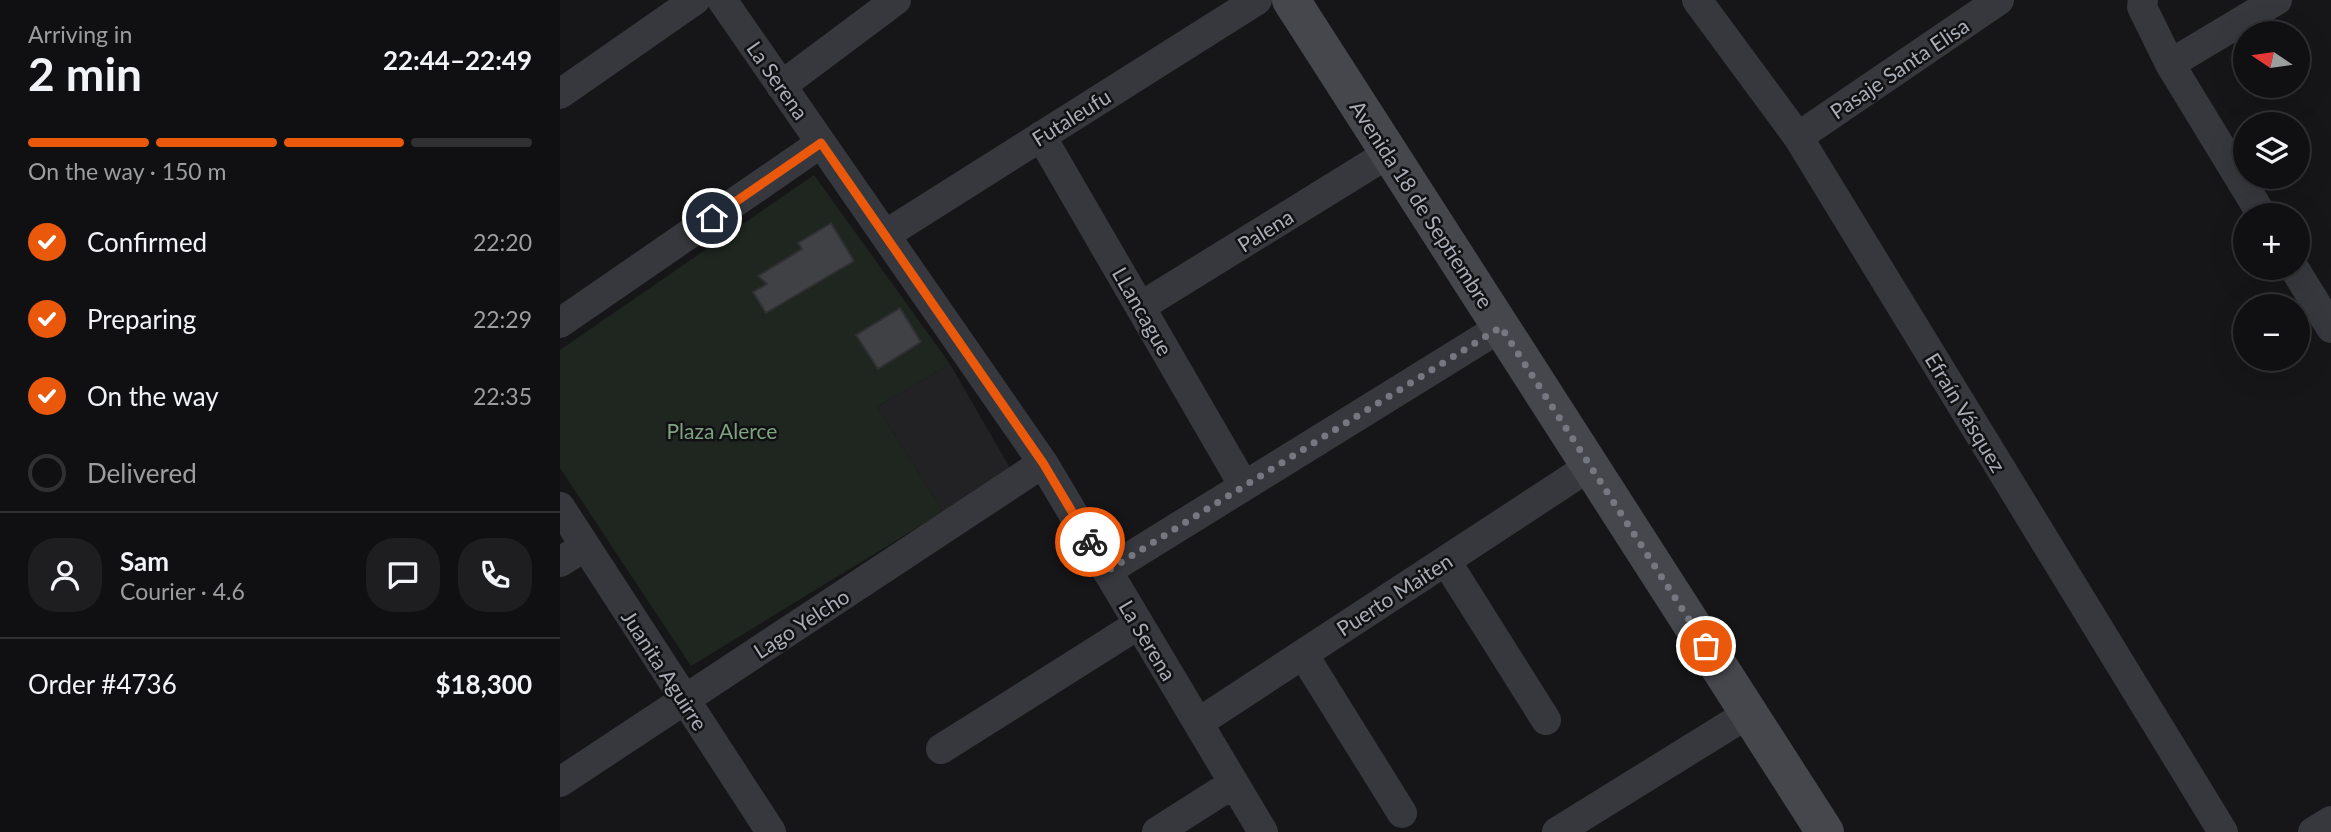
<!DOCTYPE html>
<meta charset="utf-8">
<style>
body{margin:0;font-family:Lato,sans-serif;background:#1e1e20;color:#f1f3f6;height:100vh;display:flex;flex-direction:column;font-size:26px;white-space:nowrap}
*{box-sizing:border-box;margin:0}
p{font-size:23px;color:#9c9d9f}
.icon{flex:none;width:38px;height:38px;fill:none;stroke:currentColor;stroke-width:2;stroke-linecap:round;stroke-linejoin:round}
.map{position:relative;flex:1;overflow:hidden}
.panel{display:flex;flex-direction:column;background:#101012;width:560px}
.panel>*{flex:none}
.needle{width:46px;rotate:283deg}
.fabs{position:absolute;left:1673px;top:21px;display:grid;gap:14px}
.fabs a{display:grid;place-items:center;width:77px;height:77px;border-radius:50%;background:#101012;box-shadow:0 7px 28px #0002,0 0 0 2px #303032;font-size:35px}
.pin{position:absolute;display:grid;place-items:center;width:60px;height:60px;color:#fff;margin:-30px;border:4px solid #fff;border-radius:50%;box-shadow:0 2px 7px #0007}
.courier{position:absolute;display:grid;place-items:center;width:70px;height:70px;margin:-35px;border:5px solid #ea580c;border-radius:50%;background:#fff;color:#222;box-shadow:0 2px 9px #0007}
.overview em{font-style:normal;font-weight:700}
.overview div{display:flex;flex-direction:column-reverse}
.overview{display:flex;align-items:center;justify-content:space-between;height:119px;padding:0 28px}
h1{font-size:46px;font-weight:700;line-height:52px}
.bar{display:grid;grid-template-columns:repeat(4,1fr);gap:10px 7px;align-content:center;height:84px;padding:0 28px}
.bar i{height:9px;border-radius:5px;background:#303032}
.bar .on{background:#ea580c}
.bar p{grid-column:span 4}
.line{display:flex;align-items:center;gap:18px;padding:0 28px;border-top:2px solid #303032}
.line div{flex:1}
.round{display:grid;place-items:center;flex:none;width:74px;height:74px;border-radius:28px;background:#1e1e20}
ol{padding:0 28px;list-style:none}
li{display:flex;align-items:center;gap:21px;height:77px}
li p{margin-inline-start:auto}
li .icon{padding:7px;border-radius:50%;background:#ea580c;color:#fff;stroke-width:4}
li:last-child{color:#9c9d9f}
li i{width:38px;height:38px;border:4px solid #303032;border-radius:50%}
main{display:flex;flex:1;min-height:0}
.map>svg:first-child{display:block}
.built{fill:#222225}
.green{fill:#1e261f}
.building{fill:#404145;stroke:#303034;stroke-width:2}
.lines{fill:none;stroke-linecap:round;stroke-linejoin:round}
.street{stroke:#37383d;stroke-width:30}
.secondary{stroke:#45474d;stroke-width:38}
.done{stroke:#757880;stroke-width:7;stroke-dasharray:0 12.6}
.route{stroke:#ea580c;stroke-width:9}
.labels{text-anchor:middle;dominant-baseline:central;stroke-width:5;stroke-linejoin:round;paint-order:stroke}
.street-label{font-size:21px;fill:#a8adb8;stroke:#111113}
.park-label{font-size:21px;fill:#7fa381;stroke:#111113}
</style>
<main>
<section class="panel">
<div class="overview"><div><h1>2 min</h1><p>Arriving in</p></div><em>22:44–22:49</em></div>
<div class="bar"><i class="on"></i><i class="on"></i><i class="on"></i><i></i><p>On the way · 150 m</p></div>
<ol>
<li><svg class="icon" aria-label="check" viewBox="0 0 24 24"><path d="M5 12l5 5 9-10"/></svg>Confirmed<p>22:20</p></li>
<li><svg class="icon" aria-label="check" viewBox="0 0 24 24"><path d="M5 12l5 5 9-10"/></svg>Preparing<p>22:29</p></li>
<li><svg class="icon" aria-label="check" viewBox="0 0 24 24"><path d="M5 12l5 5 9-10"/></svg>On the way<p>22:35</p></li>
<li><i></i>Delivered</li>
</ol>
<div class="line" style="height:126px"><a class="round"><svg class="icon" aria-label="person" viewBox="0 0 24 24"><circle cx="12" cy="8" r="4"/><path d="M4 21q1-7 8-7t8 7"/></svg></a><div><b>Sam</b><p>Courier · 4.6</p></div><a class="round"><svg class="icon" aria-label="chat" viewBox="0 0 24 24"><path d="M4 5h16v11H9l-5 4z"/></svg></a><a class="round"><svg class="icon" aria-label="phone" viewBox="0 0 24 24"><path d="M5 4h4l2 5-3 2q2 4 5 5l2-3 5 2v4C11 20 4 13 5 4z"/></svg></a></div>
<div class="line" style="height:91px"><div>Order #4736</div><b>$18,300</b></div>
</section>
<div class="map">
<svg width="1771" height="832" viewBox="0 0 1771 832">
<rect width="100%" height="100%" fill="#161618"/>
<path class="built" d="M390 364 450 468 383 512 317 407Z"/>
<path class="green" d="M254 175 390 364 317 407 383 512 131 666 0 468V350Z"/>
<path class="building" d="M271 223 294 261 206 313 193 292 207 284 198 276 242 249 238 243Z
M340 308 361 342 318 369 296 335Z"/>
<g class="lines">
<path class="street" d="M162 0 483 463 703 832
M1137 0 1238 137 1663 832
M1583 0 1582 7 1610 64 1702 215
M1610 64 1717 0
M221 86 336 0
M0 94 135 0
M481 136 684 486
M1238 137 1439 0
M325 235 697 0
M1734 268 1771 328
M580 307 829 153
M0 323 261 143
M0 507 211 832
M886 561 986 720
M0 562 25 546
M547 571 941 327
M743 654 842 813
M638 723 1030 466
M381 749 579 624
M0 782 483 463
M597 832 674 783
M997 832 1189 713
M1753 832 1771 821"/>
<path class="secondary" d="M731 0 1265 832"/>
</g>
<g class="lines">
<path class="done" d="M530 542 547 571 941 327 1146 646"/>
<path class="route" d="M152 218 261 143 483 463 530 542"/>
</g>
<g class="labels">
<g class="street-label">
<text transform="translate(1339 68) rotate(-34)">Pasaje Santa Elisa</text>
<text transform="translate(218 80) rotate(55)">La Serena</text>
<text transform="translate(511 117) rotate(-32)">Futaleufu</text>
<text transform="translate(862 204) rotate(57)">Avenida 18 de Septiembre</text>
<text transform="translate(705 230) rotate(-32)">Palena</text>
<text transform="translate(583 311) rotate(60)">LLancague</text>
<text transform="translate(1406 412) rotate(59)">Efraín Vásquez</text>
<text transform="translate(834 594) rotate(-33)">Puerto Maiten</text>
<text transform="translate(241 623) rotate(-33)">Lago Yelcho</text>
<text transform="translate(588 640) rotate(59)">La Serena</text>
<text transform="translate(105 670) rotate(57)">Juanita Aguirre</text>
</g>
<g class="park-label">
<text x="162" y="430">Plaza Alerce</text>
</g>
</g>
</svg>
<div class="fabs">
<a><svg class="needle" viewBox="-14 -14 28 28"><path d="M0-13l5 13h-10z" fill="#e53935"/><path d="M0 13l5-13h-10z" fill="#9c9d9f"/></svg></a>
<a><svg class="icon" aria-label="layers" viewBox="0 0 24 24"><path d="M12 4l9 5-9 5-9-5zM3 14l9 5 9-5"/></svg></a>
<a>+</a>
<a>−</a>
</div>
<div class="pin" style="left:1146px;top:646px;background:#ea580c"><svg class="icon" aria-label="bag" viewBox="0 0 24 24"><path d="M5 8h14l-1 12H6zM9 8a3 3 0 0 1 6 0"/></svg></div>
<div class="pin" style="left:152px;top:218px;background:#1f2937"><svg class="icon" aria-label="home" viewBox="0 0 24 24"><path d="M3 11l9-7 9 7M6 9v11h12V9"/></svg></div>
<div class="courier" style="left:530px;top:542px"><svg class="icon" aria-label="bike" viewBox="0 0 24 24"><circle cx="6" cy="16" r="4"/><circle cx="18" cy="16" r="4"/><path d="M6 16l4-8h5l3 8M10 8l3 8H6M13 5h3"/></svg></div>
</div>
</main>
